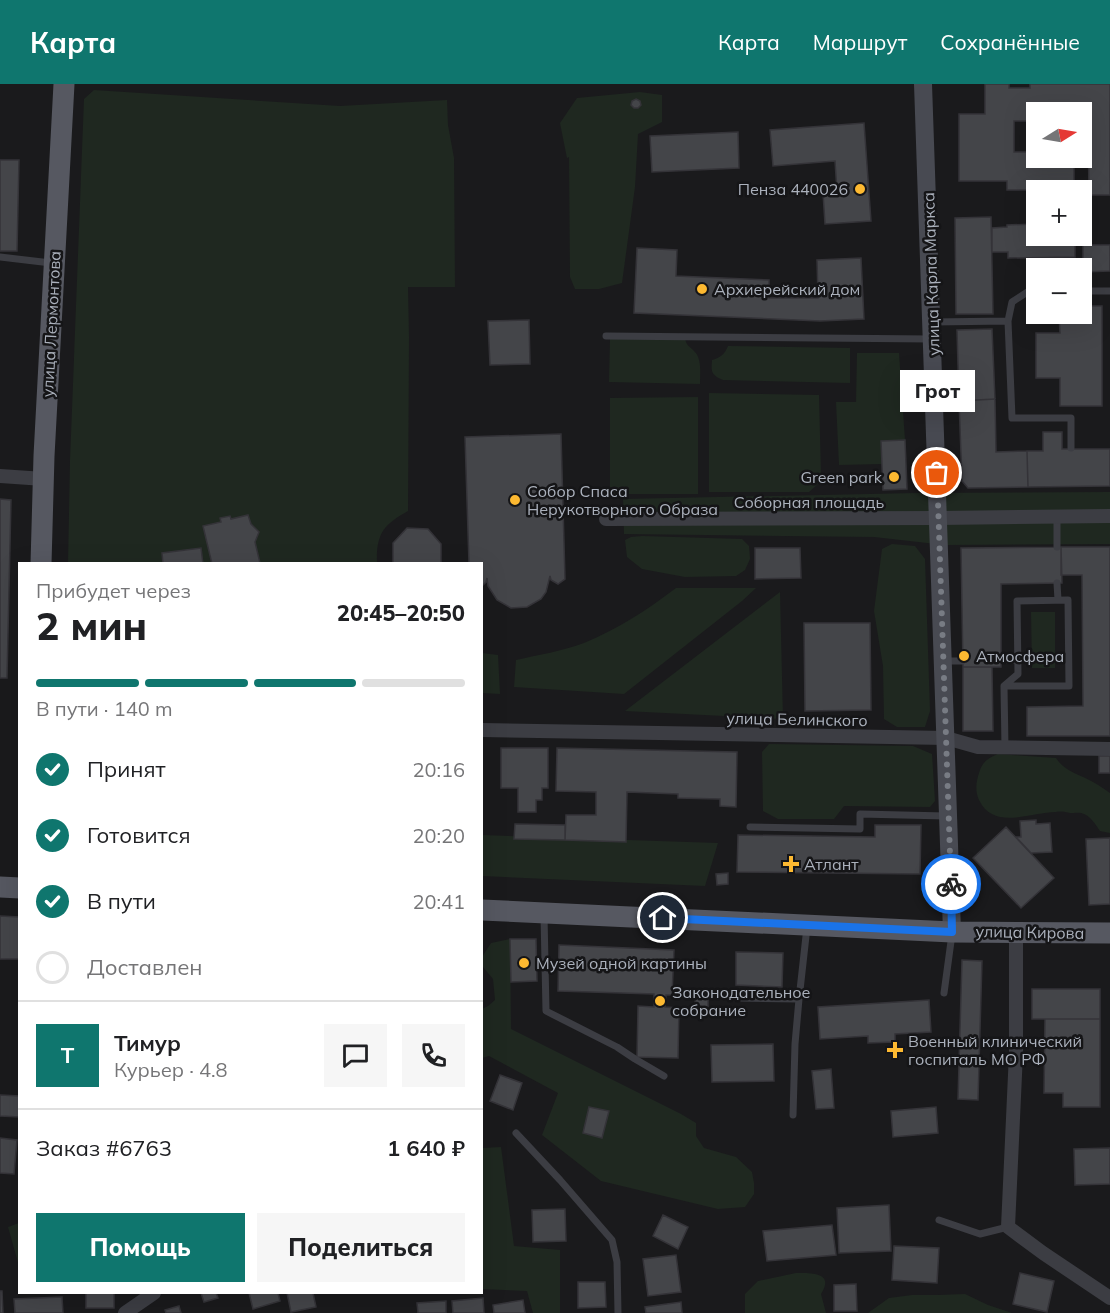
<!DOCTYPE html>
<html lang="ru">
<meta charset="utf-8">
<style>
body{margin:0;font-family:Mulish,sans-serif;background:#f6f6f6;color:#202124;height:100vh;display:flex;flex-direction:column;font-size:22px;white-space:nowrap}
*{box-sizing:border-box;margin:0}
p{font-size:20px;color:#757577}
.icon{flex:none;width:33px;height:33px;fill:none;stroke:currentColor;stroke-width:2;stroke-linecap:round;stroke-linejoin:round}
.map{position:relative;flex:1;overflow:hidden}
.panel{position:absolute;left:18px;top:478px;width:465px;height:732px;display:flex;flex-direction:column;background:#fff;border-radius:0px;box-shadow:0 6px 24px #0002}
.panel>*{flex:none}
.needle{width:39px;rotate:79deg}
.controls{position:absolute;left:1026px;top:18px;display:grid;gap:12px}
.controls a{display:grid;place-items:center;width:66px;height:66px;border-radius:0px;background:#fff;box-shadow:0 6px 24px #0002;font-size:30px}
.pin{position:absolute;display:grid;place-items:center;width:51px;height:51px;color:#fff;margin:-26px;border:3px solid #fff;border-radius:50%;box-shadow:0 2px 6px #0007}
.courier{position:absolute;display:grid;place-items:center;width:60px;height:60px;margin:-30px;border:4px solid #1a73e8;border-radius:50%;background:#fff;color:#222;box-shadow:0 2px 8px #0007}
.bubble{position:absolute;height:42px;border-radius:0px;background:#fff;box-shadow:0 6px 24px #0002;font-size:20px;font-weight:800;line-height:42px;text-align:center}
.head em{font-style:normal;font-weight:800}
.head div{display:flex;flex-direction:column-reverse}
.head{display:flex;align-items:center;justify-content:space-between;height:102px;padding:0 18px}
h1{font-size:39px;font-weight:800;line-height:45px}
.bar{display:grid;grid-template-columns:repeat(4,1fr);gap:9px 6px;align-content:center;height:72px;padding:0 18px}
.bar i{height:8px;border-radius:4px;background:#e0e0e0}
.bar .selected{background:#0f766e}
.bar p{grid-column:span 4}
.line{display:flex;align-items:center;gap:15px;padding:0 18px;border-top:2px solid #e0e0e0}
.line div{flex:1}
.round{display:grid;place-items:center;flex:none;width:63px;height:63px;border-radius:0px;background:#f6f6f6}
ol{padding:0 18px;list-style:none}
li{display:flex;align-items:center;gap:18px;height:66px}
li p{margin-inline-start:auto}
li .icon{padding:6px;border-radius:50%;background:#0f766e;color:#fff;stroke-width:4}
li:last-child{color:#757577}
li i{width:33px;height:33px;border:3px solid #e0e0e0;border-radius:50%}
.action{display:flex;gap:12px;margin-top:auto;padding:12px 18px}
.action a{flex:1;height:69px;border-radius:0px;background:#0f766e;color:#fff;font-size:24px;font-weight:800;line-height:69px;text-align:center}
.action a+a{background:#f6f6f6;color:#202124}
header{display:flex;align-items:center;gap:36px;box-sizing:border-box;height:84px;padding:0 30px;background:#0f766e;color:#fff}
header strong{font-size:28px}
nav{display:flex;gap:33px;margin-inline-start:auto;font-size:21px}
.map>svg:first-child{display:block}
.green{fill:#1f2820}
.building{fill:#444549;stroke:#343338;stroke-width:1.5}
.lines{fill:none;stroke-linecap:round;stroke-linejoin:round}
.lane{stroke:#3c3d43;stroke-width:7}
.street{stroke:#3c3d43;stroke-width:14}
.secondary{stroke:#484a52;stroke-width:18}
.primary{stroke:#565861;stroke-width:21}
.done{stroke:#787c84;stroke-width:6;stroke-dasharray:0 10.8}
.route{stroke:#1a73e8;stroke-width:8}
.poi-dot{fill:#fdb931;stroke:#151517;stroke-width:2}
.labels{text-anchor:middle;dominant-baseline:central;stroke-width:5;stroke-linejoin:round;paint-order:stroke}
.poi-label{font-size:16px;fill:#abb1bc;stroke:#151517;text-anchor:start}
.street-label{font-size:16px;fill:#abb1bc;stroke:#151517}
</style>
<header>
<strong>Карта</strong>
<nav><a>Карта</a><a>Маршрут</a><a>Сохранённые</a></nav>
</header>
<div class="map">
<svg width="1110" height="1229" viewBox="0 0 1110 1229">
<rect width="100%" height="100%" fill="#1a1a1c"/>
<path class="green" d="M94 6 340 22 447 16 448 41 454 74 455 203H408L409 253 408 427C383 441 376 450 377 480H68L70 377 84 15Z
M640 8 662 11V38L638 50 635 103 622 199 599 205H575L570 193 569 73 567 74 560 39 577 14Z
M610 255H685C687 262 689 262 694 267 702 274 700 289 700 300L609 298Z
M728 262 850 264V299L723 296C711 291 711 288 712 276 720 274 725 270 728 262Z
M857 269H899L905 356 881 357 882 380 839 381 836 318H856Z
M709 309 819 311 821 391 817 401 809 408H709Z
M698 313V410H610V314Z
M1110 408V460L945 461 874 453 624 450 623 415 917 409Z
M642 452 742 455 749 462 750 475 745 486 736 492 685 493 642 485 627 473 625 456 631 453Z
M892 460 915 462 925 475 930 627 925 643H897L884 635 883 582 874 527 882 465Z
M676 504H756L742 517 624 610 514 603 516 576C538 571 563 567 584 559 618 545 647 526 676 504Z
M780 508 783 635 625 627Z
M1031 528H1055V584H1032Z
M482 569 498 571 500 610 482 609Z
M769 660 913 662 932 670 935 717 930 723 844 722 834 735H778L763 727 762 668Z
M998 670 1056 674C1065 688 1079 690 1093 698 1099 701 1104 705 1110 709V749L1100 747C1096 741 1091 733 1084 730 1081 728 1074 729 1070 729 1066 728 1061 727 1056 728 1030 728 994 747 979 716 975 707 976 698 979 689 982 678 988 674 998 670Z
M482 751 718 759 705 802 482 792Z
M510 855 511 945 681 1030 696 1039V1052L704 1064 736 1073 752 1088 754 1099V1110L745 1123 718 1125 601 1097 542 1051 558 1009 489 972 482 974V925L488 922 495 916 493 895 483 883 482 873 491 859Z
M501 1063 514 1162 560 1166V1229H533L527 1207 482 1205V1064Z
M19 1139H20L19 1182 8 1143Z
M796 1189C811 1189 835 1188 821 1210L826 1229H745V1210L758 1197Z
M965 1210 988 1221 1012 1229H868L889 1214 912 1211H938Z"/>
<path class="building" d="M985 0H1009V4H1030V0H1110V111H1089L1088 37H1082V28H1036V37H1014V68H1036V74H1074V106H1007V97H959V30H985Z
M636 15 640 17 641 21 638 24H634L631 21 632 17Z
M864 39 871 137 825 140 823 109 837 108 835 77 773 82 770 46Z
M738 48 739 84 652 88 650 52Z
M0 76H19L17 167H0Z
M991 133 993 230H956L955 134Z
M1036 140V152H1075V173L1008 174V168H992V144L1007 143V141Z
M1083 161H1110V187L1083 188Z
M637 164 677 166 676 192 769 196V214H818L817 176 861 174 864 235 820 237 634 229Z
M1082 222H1102V322H1060V294H1036V249H1060L1059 230H1082Z
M529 236 530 280 490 281 488 237Z
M992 245 995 315 959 317 957 246Z
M995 315 996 368 1027 367 1028 403 968 404 962 397 959 317Z
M1043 348H1062V365H1110V402L1028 403 1027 367H1043Z
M561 350 565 495 558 500 551 496 550 492 546 508 541 515 527 523 511 524 497 516 488 502 487 494 486 498 482 502V480H469L465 353Z
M905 356 907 405 883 406 881 357Z
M0 415 11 416 7 594H0Z
M248 431 251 440 259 448 255 458 260 479 212 480 203 442 221 438 220 434 230 432 231 435Z
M407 444 428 445 441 460V480H393V459Z
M1061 463H1110V652H1027V623L1083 622 1082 491H1061Z
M1061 463 1062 499 1001 500V583H963L961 464Z
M201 464 203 480H163L162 469Z
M755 464H800L801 494 755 495Z
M804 539H870L871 626 805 627Z
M963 583H992L993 647H963Z
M501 664H548V704H542V716H536V728H518V704H501Z
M557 664 737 668 736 723 720 722V715L678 714V710L627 708 626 758 565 756 566 731H596V708L556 707Z
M1099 672H1110V689H1099Z
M1036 736V740L1050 739 1052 768 1031 769 1016 753H1021L1020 737Z
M515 740 565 741V756L514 755Z
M875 741H921L920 790 737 788 738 751 875 753Z
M1006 743 1054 794 1021 824 973 774Z
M1110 754V820L1089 821 1086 755Z
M728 789V800L717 801 716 790Z
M0 832 20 833V875H0Z
M510 855H536L537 897 511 898Z
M559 861 674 866 672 911H666L665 923 679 924 678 974 637 973 638 922 654 923V910L558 907Z
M736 868 783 869 782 903 736 901Z
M962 876 982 877 978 1016 958 1015Z
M1032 905H1100V935H1032Z
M708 912V929L696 930 695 914Z
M929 916 931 948 895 950V958L868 959V952L820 955 818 923Z
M1045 935H1100V1023H1063V1009H1044Z
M773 960 774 997 712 998 711 961Z
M831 985 834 1024 816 1025 812 987Z
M500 991 522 999 513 1026 490 1017Z
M0 1011 20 1012V1033L0 1032Z
M589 1023 609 1027 602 1054 583 1049Z
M936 1023 938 1049 893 1053 891 1027Z
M0 1054 17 1056 14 1090 0 1089Z
M1110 1064V1100L1075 1101 1074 1065Z
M889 1121 891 1167 839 1169 837 1124Z
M565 1125 566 1157 533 1158 532 1126Z
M663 1131 688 1143 678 1165 653 1152Z
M832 1141 836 1171 767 1177 763 1147Z
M894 1162 939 1164 937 1199 892 1196Z
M676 1171 681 1208 648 1212 643 1175Z
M1020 1189 1054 1197 1047 1228 1013 1220Z
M578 1198H605L606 1223 578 1224Z
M856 1200 857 1227H834V1201Z
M0 1207H2L3 1229H0Z
M86 1209H114V1224H86Z
M201 1209H216L218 1214 204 1218Z
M249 1209H278L280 1217 253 1225Z
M287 1209H313L316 1223 291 1228Z
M62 1213 63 1229H15L14 1215Z
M483 1214 484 1229H453L452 1217Z
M523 1216 525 1229H494L493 1221Z
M446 1217V1229H418L417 1219Z
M681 1218 682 1229H646L645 1223Z
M179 1222 181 1229H166L165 1226Z"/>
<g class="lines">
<path class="lane" d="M0 173 51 179
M1036 207H1029L1012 218 1008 237 1012 334H1071V364
M1082 207H1110
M933 238 1008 237
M606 252 931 255
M1057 433V463
M1057 499 1058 516
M1002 576H1018
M944 577H962
M1004 602H1069L1068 516 1017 517 1018 590 1004 602 1005 664
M750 743 860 745V730L946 732
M544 831 546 927 617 963 635 975 664 992
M944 909 952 850
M739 914 799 915 807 843
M793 1031 795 960 799 915
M516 1049 560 1096 612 1156 617 1178 618 1229
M939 1136 980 1150 1008 1143"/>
<path class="street" d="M0 392 44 395
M606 435 939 434 1110 432
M482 646 946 654 978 663 1110 665
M1016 848V969L1008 1143 1043 1169 1110 1214
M125 1229 154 1209"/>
<path class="secondary" d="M923 0 952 848"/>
<path class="primary" d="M41 480 44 372 64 0
M0 803 20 804
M482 826 952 848 1110 849"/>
</g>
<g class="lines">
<path class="done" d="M937 389 951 800"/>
<path class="route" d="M663 834 952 848 951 800"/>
</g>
<g class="poi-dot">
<circle cx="860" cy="105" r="6"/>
<circle cx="702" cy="205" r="6"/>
<circle cx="894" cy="393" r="6"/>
<circle cx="515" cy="416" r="6"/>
<circle cx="964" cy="572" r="6"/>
<path d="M788 771h6v6h6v6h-6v6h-6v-6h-6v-6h6z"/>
<circle cx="524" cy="879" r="6"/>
<circle cx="660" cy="917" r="6"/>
<path d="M892 957h6v6h6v6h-6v6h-6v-6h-6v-6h6z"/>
</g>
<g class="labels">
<g class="poi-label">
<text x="848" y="105" text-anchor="end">Пенза 440026</text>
<text x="714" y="205">Архиерейский дом</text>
<text x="882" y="393" text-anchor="end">Green park</text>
<text x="527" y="407">Собор Спаса<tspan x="527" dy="18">Нерукотворного Образа</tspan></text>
<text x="976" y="572">Атмосфера</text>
<text x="804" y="780">Атлант</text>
<text x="536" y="879">Музей одной картины</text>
<text x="672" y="908">Законодательное<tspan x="672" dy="18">собрание</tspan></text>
<text x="908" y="957">Военный клинический<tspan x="908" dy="18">госпиталь МО РФ</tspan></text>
</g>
<g class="street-label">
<text transform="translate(931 190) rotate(-92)">улица Карла Маркса</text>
<text transform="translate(51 240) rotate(-87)">улица Лермонтова</text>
<text x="809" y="418">Соборная площадь</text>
<text transform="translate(797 635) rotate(1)">улица Белинского</text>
<text transform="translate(1030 848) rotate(1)">улица Кирова</text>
</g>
</g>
</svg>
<div class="controls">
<a><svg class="needle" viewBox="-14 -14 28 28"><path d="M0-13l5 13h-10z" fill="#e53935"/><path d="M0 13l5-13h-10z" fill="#757577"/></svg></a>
<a>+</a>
<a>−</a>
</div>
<div class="pin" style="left:937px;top:389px;background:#ea580c"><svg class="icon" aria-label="bag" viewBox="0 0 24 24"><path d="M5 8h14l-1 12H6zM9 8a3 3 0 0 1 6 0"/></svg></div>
<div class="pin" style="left:663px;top:834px;background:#1f2937"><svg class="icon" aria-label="home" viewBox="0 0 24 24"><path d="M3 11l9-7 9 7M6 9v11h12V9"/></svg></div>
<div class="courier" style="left:951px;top:800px"><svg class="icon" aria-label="bike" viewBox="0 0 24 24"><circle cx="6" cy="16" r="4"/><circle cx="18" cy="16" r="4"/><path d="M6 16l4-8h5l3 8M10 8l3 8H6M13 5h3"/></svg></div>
<div class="bubble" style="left:900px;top:286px;width:75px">Грот</div>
<section class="panel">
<div class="head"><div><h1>2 мин</h1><p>Прибудет через</p></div><em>20:45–20:50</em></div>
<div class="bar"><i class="selected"></i><i class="selected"></i><i class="selected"></i><i></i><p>В пути · 140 m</p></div>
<ol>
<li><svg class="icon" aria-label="check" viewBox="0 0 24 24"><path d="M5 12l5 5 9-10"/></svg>Принят<p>20:16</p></li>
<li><svg class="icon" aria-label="check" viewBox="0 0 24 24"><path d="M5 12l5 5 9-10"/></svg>Готовится<p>20:20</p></li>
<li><svg class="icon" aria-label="check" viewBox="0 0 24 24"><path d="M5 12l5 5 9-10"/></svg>В пути<p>20:41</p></li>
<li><i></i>Доставлен</li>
</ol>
<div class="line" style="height:108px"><b class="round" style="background:#0f766e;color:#fff">Т</b><div><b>Тимур</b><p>Курьер · 4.8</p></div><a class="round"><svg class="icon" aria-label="chat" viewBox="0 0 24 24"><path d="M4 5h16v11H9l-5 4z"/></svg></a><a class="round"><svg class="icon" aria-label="phone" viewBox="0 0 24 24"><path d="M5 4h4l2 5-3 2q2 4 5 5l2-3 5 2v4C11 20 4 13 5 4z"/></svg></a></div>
<div class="line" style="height:78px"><div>Заказ #6763</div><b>1 640 ₽</b></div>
<div class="action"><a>Помощь</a><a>Поделиться</a></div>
</section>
</div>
